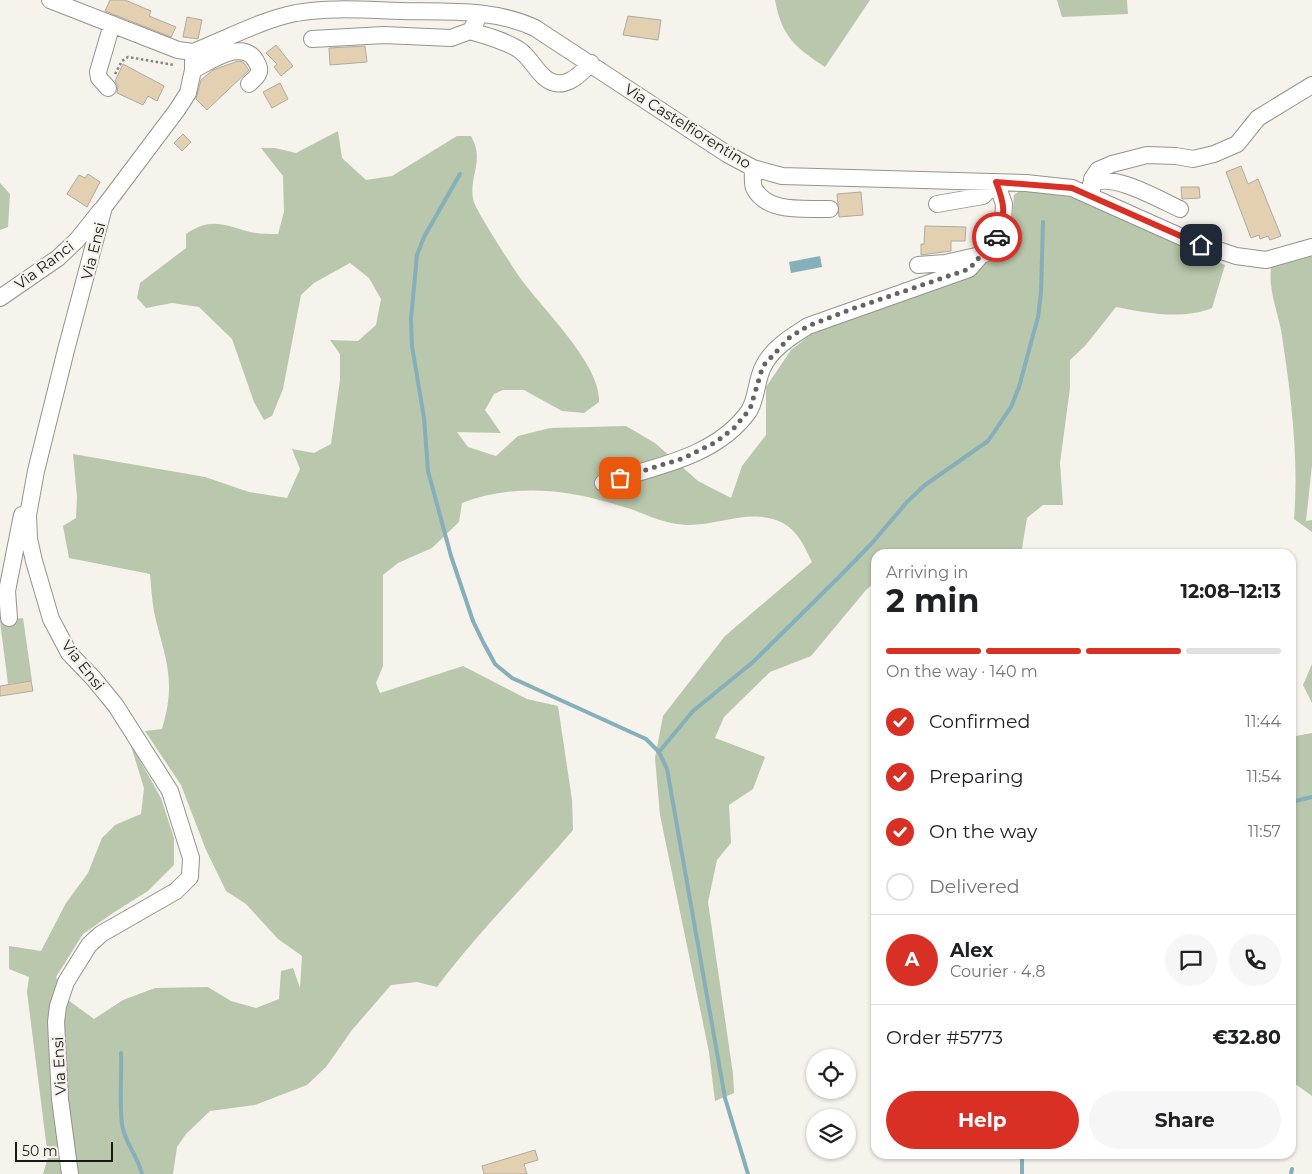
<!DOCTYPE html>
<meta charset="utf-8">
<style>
body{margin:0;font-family:Montserrat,sans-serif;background:#f6f6f6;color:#202124;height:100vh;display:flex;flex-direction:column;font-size:19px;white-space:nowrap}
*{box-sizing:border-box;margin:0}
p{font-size:16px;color:#757577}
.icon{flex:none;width:28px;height:28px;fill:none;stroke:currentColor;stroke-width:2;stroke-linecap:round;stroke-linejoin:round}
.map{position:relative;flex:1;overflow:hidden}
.sheet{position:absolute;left:871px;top:549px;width:425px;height:610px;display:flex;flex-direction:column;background:#fff;border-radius:15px;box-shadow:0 1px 4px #0004}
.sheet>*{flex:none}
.controls{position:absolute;left:806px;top:1049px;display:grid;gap:10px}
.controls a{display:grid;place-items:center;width:50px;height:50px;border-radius:50%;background:#fff;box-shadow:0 1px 4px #0004;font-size:25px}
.scale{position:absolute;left:15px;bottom:12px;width:98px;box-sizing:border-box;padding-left:5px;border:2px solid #191815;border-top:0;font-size:14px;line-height:18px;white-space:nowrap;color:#191815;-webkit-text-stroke:4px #f6f2ec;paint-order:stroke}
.pin{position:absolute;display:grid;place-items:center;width:42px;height:42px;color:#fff;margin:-21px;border-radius:10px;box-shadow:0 2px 8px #0006}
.courier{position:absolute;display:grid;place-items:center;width:50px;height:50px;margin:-25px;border:4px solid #d93025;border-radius:50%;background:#fff;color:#222;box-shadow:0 1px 6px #0007}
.summary em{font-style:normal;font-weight:700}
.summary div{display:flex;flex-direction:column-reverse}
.summary{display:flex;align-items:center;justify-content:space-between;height:85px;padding:0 15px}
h1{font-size:32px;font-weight:700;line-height:38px}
.bar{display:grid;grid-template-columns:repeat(4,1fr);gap:8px 5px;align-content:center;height:60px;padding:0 15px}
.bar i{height:6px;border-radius:4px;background:#e0e0e0}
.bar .selected{background:#d93025}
.bar p{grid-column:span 4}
.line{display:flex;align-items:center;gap:12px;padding:0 15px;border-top:1px solid #e0e0e0}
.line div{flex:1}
.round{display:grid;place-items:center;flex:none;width:52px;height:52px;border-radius:26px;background:#f6f6f6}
ol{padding:0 15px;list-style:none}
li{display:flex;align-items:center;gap:15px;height:55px}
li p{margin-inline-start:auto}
li .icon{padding:5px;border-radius:50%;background:#d93025;color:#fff;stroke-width:4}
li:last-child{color:#757577}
li i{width:28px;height:28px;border:2px solid #e0e0e0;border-radius:50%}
.cta{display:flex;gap:10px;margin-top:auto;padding:10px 15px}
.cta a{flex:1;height:58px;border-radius:30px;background:#d93025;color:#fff;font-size:20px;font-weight:700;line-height:58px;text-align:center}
.cta a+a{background:#f6f6f6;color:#202124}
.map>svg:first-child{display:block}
.green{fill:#b9c7ac}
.water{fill:#85afb9}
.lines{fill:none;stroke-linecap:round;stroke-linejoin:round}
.stream{stroke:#85afb9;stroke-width:4}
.building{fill:#e3d0b0;stroke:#aeaaa4}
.minor-casing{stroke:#96938d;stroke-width:18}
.path{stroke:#878580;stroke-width:2.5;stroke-dasharray:2.5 2.5;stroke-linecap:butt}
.minor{stroke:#fff;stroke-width:16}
.done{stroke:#666460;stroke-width:5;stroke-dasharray:0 9}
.route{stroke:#d93025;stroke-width:6}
.labels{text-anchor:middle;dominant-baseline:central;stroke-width:4.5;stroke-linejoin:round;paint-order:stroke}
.street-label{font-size:15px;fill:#191815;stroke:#f6f2ec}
</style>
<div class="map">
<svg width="1312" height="1174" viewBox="0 0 1312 1174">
<rect width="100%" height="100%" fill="#f6f2ec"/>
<path class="green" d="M775 0H870L825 67C795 47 782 37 775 0Z
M1057 0H1127L1128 14 1062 17Z
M338 131 342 158 366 180 392 176 457 136H471C485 161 469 175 473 199 474 208 509 261 516 272 537 304 602 364 599 402L584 413 562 411 524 390H503L494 394 485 410 501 433 457 432 468 447 496 456 518 436 550 428 626 426 655 443 698 481 731 498 742 466 766 435V387L791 350 818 329 959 280 993 258 1012 221 1014 195 1022 189 1078 198 1225 265 1212 308C1183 320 1146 313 1116 307L1085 346 1070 360V388L1060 463 1063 505H1043L1027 518 1021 554H876V581L866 590 811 656 770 672 724 717 715 738 765 757 753 789 729 805 731 843 717 860 708 902 733 1074 734 1093 715 1101 709 1052 660 815 655 758 663 716 725 636 812 562C805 548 798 531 783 523 753 507 718 526 686 525 658 523 646 513 621 506 568 489 515 483 462 503L459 522 432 548 398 563 383 575V666L376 683 380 693 463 666 527 699 558 706 572 800 573 830C528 883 479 931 437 987L417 982 391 985 352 1030 326 1067 307 1085 255 1105 210 1111 186 1134 177 1147 173 1174H43L48 1157 27 992 29 977 9 969V946L41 951 66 903 88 873 102 838 115 825 141 814 144 788 130 743 161 798 174 838V865L148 891 113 913 83 934 56 977 68 1000 94 1019 123 1000 155 988 208 987 231 1001 256 1008 279 999 281 971 293 968 300 988 302 956 278 939 246 904 226 891 206 850 181 785 145 731 162 729C177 679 165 659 154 612 152 600 151 586 150 574L69 558 63 526 76 518 77 497 73 454 205 477 249 492 287 498 300 469 292 449 314 453 331 444 340 380V354L330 340 358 341 376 325 381 299 369 278 350 263 314 283 301 295 283 389 272 416 264 420 254 402 232 339 199 307 172 303 146 308 137 298 140 283 186 248V234C211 217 223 225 250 232 258 234 269 234 278 234L284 212 283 176 261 148H275L296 153Z
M0 183 10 194 8 227 0 230Z
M1312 251V465L1306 521 1312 520V532L1294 519C1299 458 1291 396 1282 336 1279 314 1268 291 1271 268L1276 265Z
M23 618 32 681 8 684 0 621Z
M1312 664V703L1303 685Z
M1312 733V1096L1291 1081V737Z"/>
<path class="water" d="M820 256 822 267 791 273 789 262Z"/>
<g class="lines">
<path class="stream" d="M460 174 424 237 417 255 411 319 412 346 424 418 428 471 451 556 473 621 483 642 495 664 512 678 646 739 659 752 667 769 725 1098 748 1174
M659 752 693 711 753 662 840 576 873 542 907 502 925 485 988 441 1011 407 1019 387 1038 317 1041 293 1043 222
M1291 802 1312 797
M121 1053C122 1076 119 1101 122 1124 124 1142 138 1156 142 1174
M1022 1154V1174
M1291 1174 1292 1169"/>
</g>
<path class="building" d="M110 0H125L151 11 149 16 176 27 171 37 105 11Z
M628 16 661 20 658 40 623 35Z
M187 17 202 20 198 39 183 37Z
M276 45 293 66 281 76 274 67 277 64 266 53Z
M365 46 367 62 330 65 329 48Z
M238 61 243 62 249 70 207 110 196 99 201 80 213 70Z
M123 64 164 86 157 101 148 96 143 105 117 93 118 86 115 81Z
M280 83 288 99 272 108 263 92Z
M183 134 191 142 182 151 174 143Z
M1241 166 1248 184 1258 179 1281 236 1270 240 1268 236 1260 239 1259 235 1251 238 1226 172Z
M88 174 100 182 87 207 67 194 79 175 85 178Z
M1181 187H1199L1200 198 1182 199Z
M861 192 863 215 839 217 837 194Z
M925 226 966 227 965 241H951V251L921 255V244H924Z
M31 681 33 691 0 696V686Z
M535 1150 538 1160 524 1164 527 1174H484L482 1166Z"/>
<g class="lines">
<defs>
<path id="minor" d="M50 0 178 50 193 52
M470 31C487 36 503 40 518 49 530 57 534 68 544 77 562 93 579 76 591 63
M312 39 384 35 451 38 470 31 476 22 477 13
M193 52C226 39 261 20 296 13 330 7 366 10 400 11 445 12 493 8 535 28L727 154 753 168 782 176 1026 183 1072 188 1186 239 1236 256 1266 260 1312 247
M193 70C210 62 245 35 258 65 262 74 255 78 249 84
M108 88 99 78 98 72 112 24
M753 168C753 174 752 183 754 188 767 214 806 208 830 209
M1091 184C1111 171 1160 200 1180 209
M1092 195V179L1098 170 1112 164 1147 155 1176 156 1193 159 1214 154 1237 144 1258 118 1312 85
M937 204 983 196 996 182
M918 265 945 263 985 254
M0 298 58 258 77 240 101 210
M603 483C654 467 717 457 749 411 757 398 756 381 763 367 771 349 792 336 808 326L969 269 997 237 1003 220 1004 204 996 182
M9 618 7 591 22 515
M70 1174 60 1099 56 1022 58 1006 66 982 89 945 101 934 176 891 190 877 191 858 170 791 116 706 94 679 69 653 51 619 34 561 29 539 28 515 36 471 66 350 104 207 177 110 188 93 193 70V52"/>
</defs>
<use href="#minor" class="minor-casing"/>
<path class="path" d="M115 74 122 61 128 57 174 65"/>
<use href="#minor" class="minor"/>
</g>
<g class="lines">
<path class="done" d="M620 478 684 458 716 442 734 428 750 409 763 366 790 337 808 326 849 310 969 269 997 237"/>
<path class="route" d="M997 237C1006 213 1005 205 996 182L1072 188 1201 245"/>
</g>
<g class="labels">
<g class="street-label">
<text transform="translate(688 126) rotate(32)">Via Castelfiorentino</text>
<text transform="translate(93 251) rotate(-76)">Via Ensi</text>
<text transform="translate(44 265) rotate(-37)">Via Ranci</text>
<text transform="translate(83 665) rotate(52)">Via Ensi</text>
<text transform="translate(59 1066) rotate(-93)">Via Ensi</text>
</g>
</g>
</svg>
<div class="controls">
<a><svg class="icon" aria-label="locate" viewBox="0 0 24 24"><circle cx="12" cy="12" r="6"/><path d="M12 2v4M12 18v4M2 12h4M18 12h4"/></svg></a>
<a><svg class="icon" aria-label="layers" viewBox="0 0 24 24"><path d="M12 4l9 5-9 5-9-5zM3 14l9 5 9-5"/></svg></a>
</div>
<div class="scale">50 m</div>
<div class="pin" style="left:620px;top:478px;background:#ea580c"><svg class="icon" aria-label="bag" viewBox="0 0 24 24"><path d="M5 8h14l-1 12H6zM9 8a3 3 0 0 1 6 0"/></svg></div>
<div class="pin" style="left:1201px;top:245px;background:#1f2937"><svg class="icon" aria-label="home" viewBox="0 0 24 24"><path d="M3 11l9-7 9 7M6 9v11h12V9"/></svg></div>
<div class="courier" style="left:997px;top:237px"><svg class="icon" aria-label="car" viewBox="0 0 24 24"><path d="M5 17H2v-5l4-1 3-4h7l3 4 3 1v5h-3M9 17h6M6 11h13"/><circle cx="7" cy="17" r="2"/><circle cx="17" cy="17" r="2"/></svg></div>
<section class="sheet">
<div class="summary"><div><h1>2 min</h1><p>Arriving in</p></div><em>12:08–12:13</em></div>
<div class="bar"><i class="selected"></i><i class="selected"></i><i class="selected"></i><i></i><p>On the way · 140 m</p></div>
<ol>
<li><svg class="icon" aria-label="check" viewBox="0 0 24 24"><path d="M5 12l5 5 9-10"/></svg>Confirmed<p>11:44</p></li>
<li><svg class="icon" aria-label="check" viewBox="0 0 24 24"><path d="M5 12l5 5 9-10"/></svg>Preparing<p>11:54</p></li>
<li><svg class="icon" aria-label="check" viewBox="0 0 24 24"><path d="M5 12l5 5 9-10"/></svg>On the way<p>11:57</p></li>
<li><i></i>Delivered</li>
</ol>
<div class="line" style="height:90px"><b class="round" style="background:#d93025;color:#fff">A</b><div><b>Alex</b><p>Courier · 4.8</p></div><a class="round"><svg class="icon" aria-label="chat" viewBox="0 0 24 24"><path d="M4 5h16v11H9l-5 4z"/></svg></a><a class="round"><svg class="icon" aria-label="phone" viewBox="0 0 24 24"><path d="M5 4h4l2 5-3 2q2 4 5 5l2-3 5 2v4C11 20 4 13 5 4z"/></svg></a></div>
<div class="line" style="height:65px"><div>Order #5773</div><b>€32.80</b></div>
<div class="cta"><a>Help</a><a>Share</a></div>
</section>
</div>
